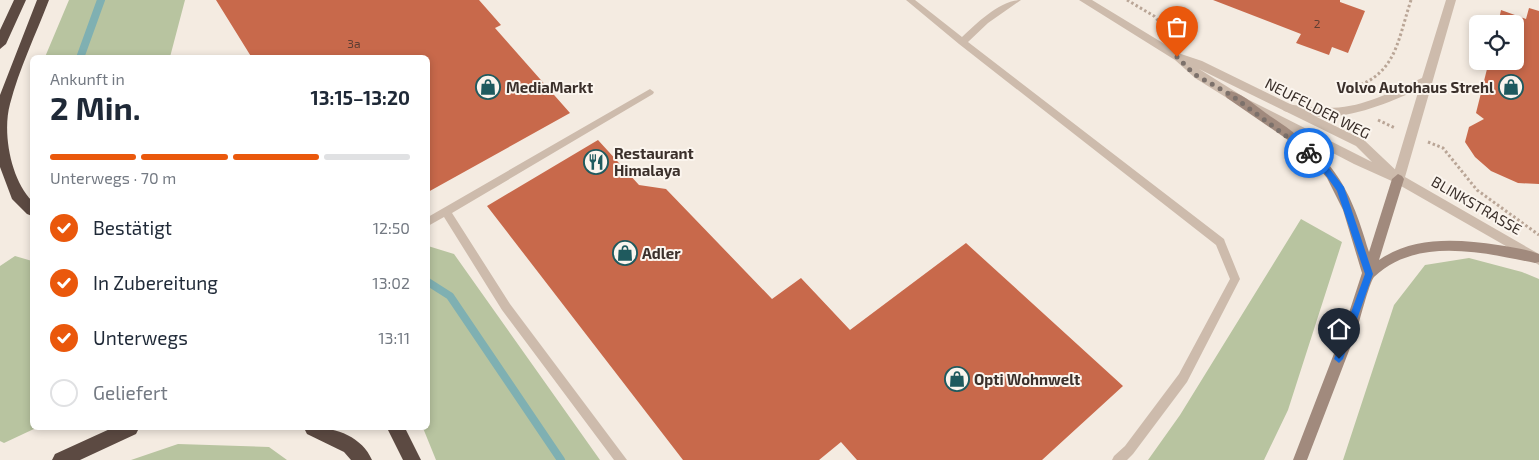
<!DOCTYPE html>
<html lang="de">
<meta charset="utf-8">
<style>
body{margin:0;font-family:"Exo 2",sans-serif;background:#f6f6f7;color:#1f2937;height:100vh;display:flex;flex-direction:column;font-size:19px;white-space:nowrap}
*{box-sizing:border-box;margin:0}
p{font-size:16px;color:#747a83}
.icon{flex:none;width:28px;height:28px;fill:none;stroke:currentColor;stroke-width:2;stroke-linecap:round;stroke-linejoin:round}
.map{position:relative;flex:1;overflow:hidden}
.panel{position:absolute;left:30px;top:55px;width:400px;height:375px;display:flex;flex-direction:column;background:#fff;border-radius:8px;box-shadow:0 2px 8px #0003}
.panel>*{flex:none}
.tools{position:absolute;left:1469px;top:15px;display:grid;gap:10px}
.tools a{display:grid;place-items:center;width:55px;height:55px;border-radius:8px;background:#fff;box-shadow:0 2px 8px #0003;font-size:25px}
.pin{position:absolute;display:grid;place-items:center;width:42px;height:42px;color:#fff;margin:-51px -21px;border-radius:50% 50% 50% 0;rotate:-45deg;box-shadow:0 0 5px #0007}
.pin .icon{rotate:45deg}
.courier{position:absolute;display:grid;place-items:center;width:50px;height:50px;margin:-25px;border:4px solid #1a73e8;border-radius:50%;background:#fff;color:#222;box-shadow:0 1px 6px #0007}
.head em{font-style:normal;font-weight:700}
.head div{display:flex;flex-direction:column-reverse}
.head{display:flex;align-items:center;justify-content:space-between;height:85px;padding:0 20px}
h1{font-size:32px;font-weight:700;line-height:38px}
.bar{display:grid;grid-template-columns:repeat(4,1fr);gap:8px 5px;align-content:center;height:60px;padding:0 20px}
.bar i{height:6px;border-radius:4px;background:#e0e1e3}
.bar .current{background:#ea580c}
.bar p{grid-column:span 4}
ol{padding:0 20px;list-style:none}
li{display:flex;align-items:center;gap:15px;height:55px}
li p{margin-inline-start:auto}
li .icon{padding:5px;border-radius:50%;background:#ea580c;color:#fff;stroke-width:4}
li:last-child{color:#747a83}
li i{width:28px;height:28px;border:2px solid #e0e1e3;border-radius:50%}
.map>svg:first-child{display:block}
.green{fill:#b8c4a0}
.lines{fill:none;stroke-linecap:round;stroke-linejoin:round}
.stream{stroke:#7fb0b2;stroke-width:8}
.building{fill:#c8694b}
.path{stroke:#b9a596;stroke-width:3;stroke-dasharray:2.5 2.5;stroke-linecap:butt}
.service{fill:#cdbbac;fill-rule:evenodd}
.minor{fill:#cdbbac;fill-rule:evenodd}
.tertiary{fill:#cdbbac;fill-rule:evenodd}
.secondary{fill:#a18a7d;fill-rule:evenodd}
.motorway{fill:#5c4a42;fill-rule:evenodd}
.route{fill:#1a73e8}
.done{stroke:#7c716b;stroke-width:5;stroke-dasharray:0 9}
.labels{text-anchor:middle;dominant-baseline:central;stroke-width:4;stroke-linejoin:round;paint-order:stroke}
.number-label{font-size:12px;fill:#5e3e33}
.poi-label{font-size:15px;font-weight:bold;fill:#3b302b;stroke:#fbf5ee;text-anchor:start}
.street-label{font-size:15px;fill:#3b302b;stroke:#fbf5ee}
</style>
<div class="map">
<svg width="1539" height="460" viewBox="0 0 1539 460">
<rect width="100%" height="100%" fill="#f4ebe1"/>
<path class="green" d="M69 0H185L170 57H45Z
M1301 219 1342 242 1288 410 1264 460H1148L1180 415Z
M428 246 454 254 600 460H436L423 428H428Z
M15 256 32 261V428H36L4 443 0 441V266Z
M1469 258 1522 272 1539 279V460H1343L1394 305 1425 265Z
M178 444 269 447 287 460H131Z"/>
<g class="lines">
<path class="stream" d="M80 58 101 0
M428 282 450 296 561 460"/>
</g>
<path class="building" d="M216 0H479L501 25 495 28 570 113 428 192V58H252Z
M1213 0H1340V2L1365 11 1348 53 1332 47 1329 55 1296 43 1301 34Z
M1529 8 1539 11V184L1518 183 1491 171 1475 157 1465 142 1469 127 1484 119 1476 113 1489 61H1515V24H1498L1501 10 1526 19Z
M598 140 639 185 666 189 772 299 801 278 850 330 966 243 1123 386 1042 460H857L841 442 819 460H683L487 206Z"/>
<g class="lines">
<path class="path" d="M1127 0 1154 16 1163 26
M1342 91C1396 78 1396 46 1411 0
M1378 120 1395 128
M1428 142 1443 148 1477 190 1539 235"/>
<path class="service" d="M906 0H915L962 37C977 23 1000 0 1021 0L988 23 968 42 1224 239 1225 242 1240 279 1187 382 1133 454 1127 460H1112L1114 456 1125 446 1179 374 1230 279 1216 245 959 44Z
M650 89 654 92 653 94 452 213 510 304 627 460H614L502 310 444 217 428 226V217Z"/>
<path class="minor" d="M1079 0H1092L1181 54 1202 61 1364 140 1402 176 1404 179 1402 182H1394L1354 164 1227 98 1195 78 1175 60ZM1199 69 1356 146 1372 162 1247 99Z"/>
<path class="tertiary" d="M1446 0H1456L1405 177 1539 254V265L1394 182 1392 179 1419 89C1375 109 1333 126 1284 111L1282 108 1288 104C1349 115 1369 102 1422 78Z"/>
<path class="secondary" d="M1231 91C1245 95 1258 108 1270 116 1332 157 1348 180 1369 252L1392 179 1398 174 1402 176 1404 179 1379 260C1414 236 1457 239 1498 245 1511 247 1526 249 1539 254V262L1535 263C1484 253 1417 236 1374 277 1369 283 1359 324 1355 335 1339 377 1323 418 1307 460H1293L1345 325 1362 273 1343 210 1327 178 1316 165 1288 140 1227 98 1225 95Z"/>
<path class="motorway" d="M14 0H26L6 44 0 49V30Z
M37 0H49C36 34 19 69 10 104 2 133 11 180 32 201V216L27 214 12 199 0 167V95Z
M112 428H139L136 434 80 460H52L55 454Z
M304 428C329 425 361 434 372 460H351L344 452 307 434Z
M387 428H405L421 460H403Z"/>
</g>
<path class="route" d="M1309 150 1325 163 1344 187 1373 274 1343 359 1339 363 1334 359 1365 274 1337 191 1320 167 1306 155V151Z"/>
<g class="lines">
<path class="done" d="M1177 57 1194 74 1231 95 1309 153"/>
</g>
<defs>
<symbol id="shop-ring" viewBox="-11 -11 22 22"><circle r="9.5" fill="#fbf5ee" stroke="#1f5a5e" stroke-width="1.5"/><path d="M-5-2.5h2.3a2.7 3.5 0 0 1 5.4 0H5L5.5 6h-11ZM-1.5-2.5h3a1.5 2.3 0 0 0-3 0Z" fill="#1f5a5e"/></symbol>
<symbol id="restaurant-ring" viewBox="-11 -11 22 22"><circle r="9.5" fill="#fbf5ee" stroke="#1f5a5e" stroke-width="1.5"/><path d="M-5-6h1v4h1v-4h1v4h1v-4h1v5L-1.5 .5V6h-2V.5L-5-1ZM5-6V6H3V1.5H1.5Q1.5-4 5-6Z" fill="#1f5a5e"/></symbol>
</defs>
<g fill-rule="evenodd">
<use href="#shop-ring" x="474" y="73" width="28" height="28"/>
<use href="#shop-ring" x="1497" y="73" width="28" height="28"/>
<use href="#restaurant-ring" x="582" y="148" width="28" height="28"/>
<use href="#shop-ring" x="611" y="239" width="28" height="28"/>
<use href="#shop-ring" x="943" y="365" width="28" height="28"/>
</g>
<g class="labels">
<g class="number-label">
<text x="1317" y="23">2</text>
<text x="354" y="43">3a</text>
</g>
<g class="poi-label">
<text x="506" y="87">MediaMarkt</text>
<text x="1494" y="87" text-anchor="end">Volvo Autohaus Strehl</text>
<text x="614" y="153">Restaurant<tspan x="614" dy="17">Himalaya</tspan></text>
<text x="642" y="253">Adler</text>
<text x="974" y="379">Opti Wohnwelt</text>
</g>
<g class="street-label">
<text transform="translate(1318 108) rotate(27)">NEUFELDER WEG</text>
<text transform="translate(1477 205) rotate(30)">BLINKSTRASSE</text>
</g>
</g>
</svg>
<div class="tools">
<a><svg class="icon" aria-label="locate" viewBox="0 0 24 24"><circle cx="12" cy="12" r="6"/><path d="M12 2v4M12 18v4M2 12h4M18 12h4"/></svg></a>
</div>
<div class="pin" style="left:1177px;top:57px;background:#ea580c"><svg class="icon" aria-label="bag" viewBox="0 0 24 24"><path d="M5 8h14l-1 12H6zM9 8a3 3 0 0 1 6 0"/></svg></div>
<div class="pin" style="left:1339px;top:359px;background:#1f2937"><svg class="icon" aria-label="home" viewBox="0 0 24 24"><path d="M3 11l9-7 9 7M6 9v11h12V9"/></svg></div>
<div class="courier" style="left:1309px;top:153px"><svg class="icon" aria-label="bike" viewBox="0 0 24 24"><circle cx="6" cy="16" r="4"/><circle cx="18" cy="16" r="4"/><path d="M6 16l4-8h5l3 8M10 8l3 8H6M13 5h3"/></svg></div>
<section class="panel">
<div class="head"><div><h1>2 Min.</h1><p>Ankunft in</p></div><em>13:15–13:20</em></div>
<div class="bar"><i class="current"></i><i class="current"></i><i class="current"></i><i></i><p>Unterwegs · 70 m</p></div>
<ol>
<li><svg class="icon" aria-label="check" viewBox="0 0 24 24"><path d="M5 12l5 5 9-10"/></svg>Bestätigt<p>12:50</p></li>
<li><svg class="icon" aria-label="check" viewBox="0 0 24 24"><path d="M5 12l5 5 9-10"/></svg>In Zubereitung<p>13:02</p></li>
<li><svg class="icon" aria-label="check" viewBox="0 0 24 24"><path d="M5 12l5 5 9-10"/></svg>Unterwegs<p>13:11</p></li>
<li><i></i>Geliefert</li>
</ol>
</section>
</div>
